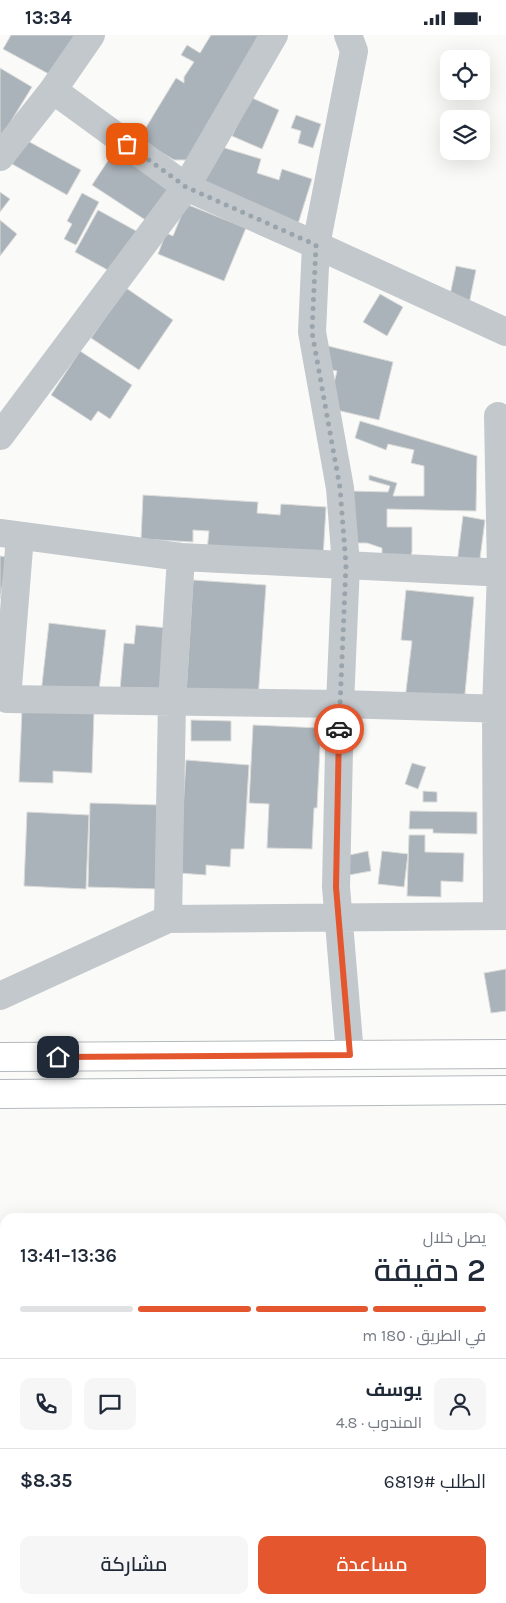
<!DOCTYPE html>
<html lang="ar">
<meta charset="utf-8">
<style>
body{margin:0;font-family:Karla,Cairo,sans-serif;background:#f6f6f7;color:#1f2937;direction:rtl;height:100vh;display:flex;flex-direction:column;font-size:19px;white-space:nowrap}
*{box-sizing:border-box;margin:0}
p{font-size:16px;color:#747a83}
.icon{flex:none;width:28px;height:28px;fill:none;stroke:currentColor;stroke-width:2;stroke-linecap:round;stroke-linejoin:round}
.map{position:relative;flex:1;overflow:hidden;direction:ltr}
.side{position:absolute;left:0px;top:1178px;width:506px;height:391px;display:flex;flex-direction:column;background:#fff;border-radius:15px 15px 0 0;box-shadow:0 5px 20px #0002;direction:rtl}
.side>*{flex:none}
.controls{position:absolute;left:440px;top:15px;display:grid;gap:10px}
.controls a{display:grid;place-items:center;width:50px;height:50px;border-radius:10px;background:#fff;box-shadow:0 5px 20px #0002;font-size:25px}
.pin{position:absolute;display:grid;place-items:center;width:42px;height:42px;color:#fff;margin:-21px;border-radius:10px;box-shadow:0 2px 8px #0006}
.courier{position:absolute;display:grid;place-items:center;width:50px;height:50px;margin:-25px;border:4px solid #e4572e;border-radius:50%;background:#fff;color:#222;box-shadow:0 1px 6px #0007}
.headline em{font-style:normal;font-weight:600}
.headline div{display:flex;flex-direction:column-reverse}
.headline{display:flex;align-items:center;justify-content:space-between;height:85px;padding:0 20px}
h1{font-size:32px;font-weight:600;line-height:38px}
.bar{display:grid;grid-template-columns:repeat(4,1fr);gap:8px 5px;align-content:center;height:60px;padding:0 20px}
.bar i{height:6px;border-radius:4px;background:#e0e1e3}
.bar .active{background:#e4572e}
.bar p{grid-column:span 4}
.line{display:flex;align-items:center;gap:12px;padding:0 20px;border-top:1px solid #e0e1e3}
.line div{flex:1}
.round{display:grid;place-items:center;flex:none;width:52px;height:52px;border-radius:10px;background:#f6f6f7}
.button{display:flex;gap:10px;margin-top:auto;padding:10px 20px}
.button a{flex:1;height:58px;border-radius:10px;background:#e4572e;color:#fff;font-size:20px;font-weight:600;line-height:58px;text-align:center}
.button a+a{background:#f6f6f7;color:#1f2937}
.status{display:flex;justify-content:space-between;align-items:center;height:35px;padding:0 25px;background:#fff;direction:ltr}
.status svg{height:14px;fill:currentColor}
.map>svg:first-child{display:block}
.green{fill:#dadfd7}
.building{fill:#aab3b9;stroke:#dcdcda}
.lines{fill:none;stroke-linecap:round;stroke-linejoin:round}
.highway-casing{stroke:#b4b9bd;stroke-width:30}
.street{stroke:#c3c8cc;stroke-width:28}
.highway{stroke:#fff;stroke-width:28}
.done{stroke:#99a4ac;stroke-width:5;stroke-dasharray:0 9}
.route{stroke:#e4572e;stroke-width:6}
</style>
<div class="status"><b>13:34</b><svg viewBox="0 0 49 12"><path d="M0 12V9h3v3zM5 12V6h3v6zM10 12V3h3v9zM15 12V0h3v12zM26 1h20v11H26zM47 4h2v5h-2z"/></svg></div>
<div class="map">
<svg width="506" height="1568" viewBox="0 0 506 1568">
<rect width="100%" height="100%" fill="#fafaf8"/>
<path class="green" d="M506 1492V1568H442L446 1564H501V1498Z"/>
<path class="building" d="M11 0H82L58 44 3 14Z
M211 0H263L187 125H174L139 104 176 43 184 48V42L194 27 181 20 187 10 200 18Z
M0 33 32 52 0 104Z
M250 62 279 75 262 114 232 101Z
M296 80 321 89 313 113 298 108 301 96 291 93Z
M26 105 81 135 67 160 12 129Z
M215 110 261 124 257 138 279 145 282 134 312 144 297 192 201 154Z
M117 112 176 149 150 188 92 150Z
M0 157 10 164 0 177Z
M82 158 99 167 76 210 64 204 72 189 67 186Z
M186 169 246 193 224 246 158 219 166 198 173 201Z
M98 175 138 197 115 239 75 217Z
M0 185 17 199 0 221Z
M456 231 476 235 469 269 449 265Z
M126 253 173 285 139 335 91 303Z
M380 259 403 272 387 301 363 287Z
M328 311 393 327 379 385 328 373 337 336 323 333Z
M80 316 132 350 110 384 98 376 91 386 51 360Z
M360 386 477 421 476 476 387 474V492H412V517L408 529 382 528V513L367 508H349L350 456 388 457 390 451 369 445V440L397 448 393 461H424V431L411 428 414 415 388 409 386 415 355 403Z
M143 460 258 467 257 478 280 480 281 469 326 472 323 524 207 516 209 496 193 495V507L141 504Z
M463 481 485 485 479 531 457 528Z
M0 521 7 522 0 564Z
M193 545 266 550 258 664 186 659Z
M406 555 474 562 464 669 405 664 412 606 401 605Z
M49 588 106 595 98 664 41 658Z
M136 590 168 593 163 659 120 655 124 608 134 609Z
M22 674 94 677 92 738 53 736V748L19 747Z
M191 685 231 686V706H191Z
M253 690 321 693 317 773H314L312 814 267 813 269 769 249 768Z
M186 725 249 730 244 814H231L230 832 206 830V840L179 838Z
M412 728 426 732 418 754 405 749Z
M423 756 437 757V767H423Z
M90 768 160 770 158 854 88 852Z
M410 776 477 777V799L433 798V794H409Z
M27 777 89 780 86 854 24 851Z
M409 800H425V817L464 818 463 847 441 846V862L407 861Z
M368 816 371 836 349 840 345 821Z
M382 816 408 819 404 852 378 849Z
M506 934V976L491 978 484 938Z"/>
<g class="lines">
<defs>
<path id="highway" d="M0 1022 506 1019
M0 1059 506 1055"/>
</defs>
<use href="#highway" class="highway-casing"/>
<path class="street" d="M348 0 354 16 316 210 312 297 340 453 346 530 340 669 336 852 350 1020
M53 55 186 152 316 210 506 297
M0 122 53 55 91 0
M0 401 186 152 274 0
M0 498 181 522 506 538
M20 501 7 664 340 669 506 674
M497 881 496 674 501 537 498 381
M168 884 172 667 181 522
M0 961 168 884 506 881"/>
<use href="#highway" class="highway"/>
</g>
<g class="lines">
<path class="done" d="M127 109 186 152 316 210 312 297 340 453 346 530 339 694"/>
<path class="route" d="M58 1022 350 1020 336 852 339 694"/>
</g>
</svg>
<div class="controls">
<a><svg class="icon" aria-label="locate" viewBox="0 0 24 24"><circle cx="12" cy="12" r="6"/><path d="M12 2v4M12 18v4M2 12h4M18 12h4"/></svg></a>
<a><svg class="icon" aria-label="layers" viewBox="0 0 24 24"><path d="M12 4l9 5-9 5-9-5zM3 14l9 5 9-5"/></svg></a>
</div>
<div class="pin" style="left:127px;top:109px;background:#ea580c"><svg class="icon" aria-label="bag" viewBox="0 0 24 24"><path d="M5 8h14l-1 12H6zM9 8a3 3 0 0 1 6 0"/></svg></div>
<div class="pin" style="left:58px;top:1022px;background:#1f2937"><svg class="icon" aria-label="home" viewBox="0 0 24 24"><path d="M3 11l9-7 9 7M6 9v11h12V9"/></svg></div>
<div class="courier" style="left:339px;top:694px"><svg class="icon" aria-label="car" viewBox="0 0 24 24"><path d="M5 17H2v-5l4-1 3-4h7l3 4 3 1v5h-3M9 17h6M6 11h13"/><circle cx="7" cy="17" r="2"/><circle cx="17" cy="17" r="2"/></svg></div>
<section class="side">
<div class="headline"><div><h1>2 دقيقة</h1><p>يصل خلال</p></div><em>13:36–13:41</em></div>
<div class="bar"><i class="active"></i><i class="active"></i><i class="active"></i><i></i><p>في الطريق · 180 m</p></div>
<div class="line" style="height:90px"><a class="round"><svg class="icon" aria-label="person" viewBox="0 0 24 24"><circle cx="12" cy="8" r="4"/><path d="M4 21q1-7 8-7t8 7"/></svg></a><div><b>يوسف</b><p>المندوب · 4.8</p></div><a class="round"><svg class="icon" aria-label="chat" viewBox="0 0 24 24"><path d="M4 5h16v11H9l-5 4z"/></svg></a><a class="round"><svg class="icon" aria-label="phone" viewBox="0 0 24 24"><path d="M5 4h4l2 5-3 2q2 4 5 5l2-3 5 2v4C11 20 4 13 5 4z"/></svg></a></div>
<div class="line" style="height:65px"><div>الطلب #6819</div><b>$8.35</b></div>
<div class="button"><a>مساعدة</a><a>مشاركة</a></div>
</section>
</div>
